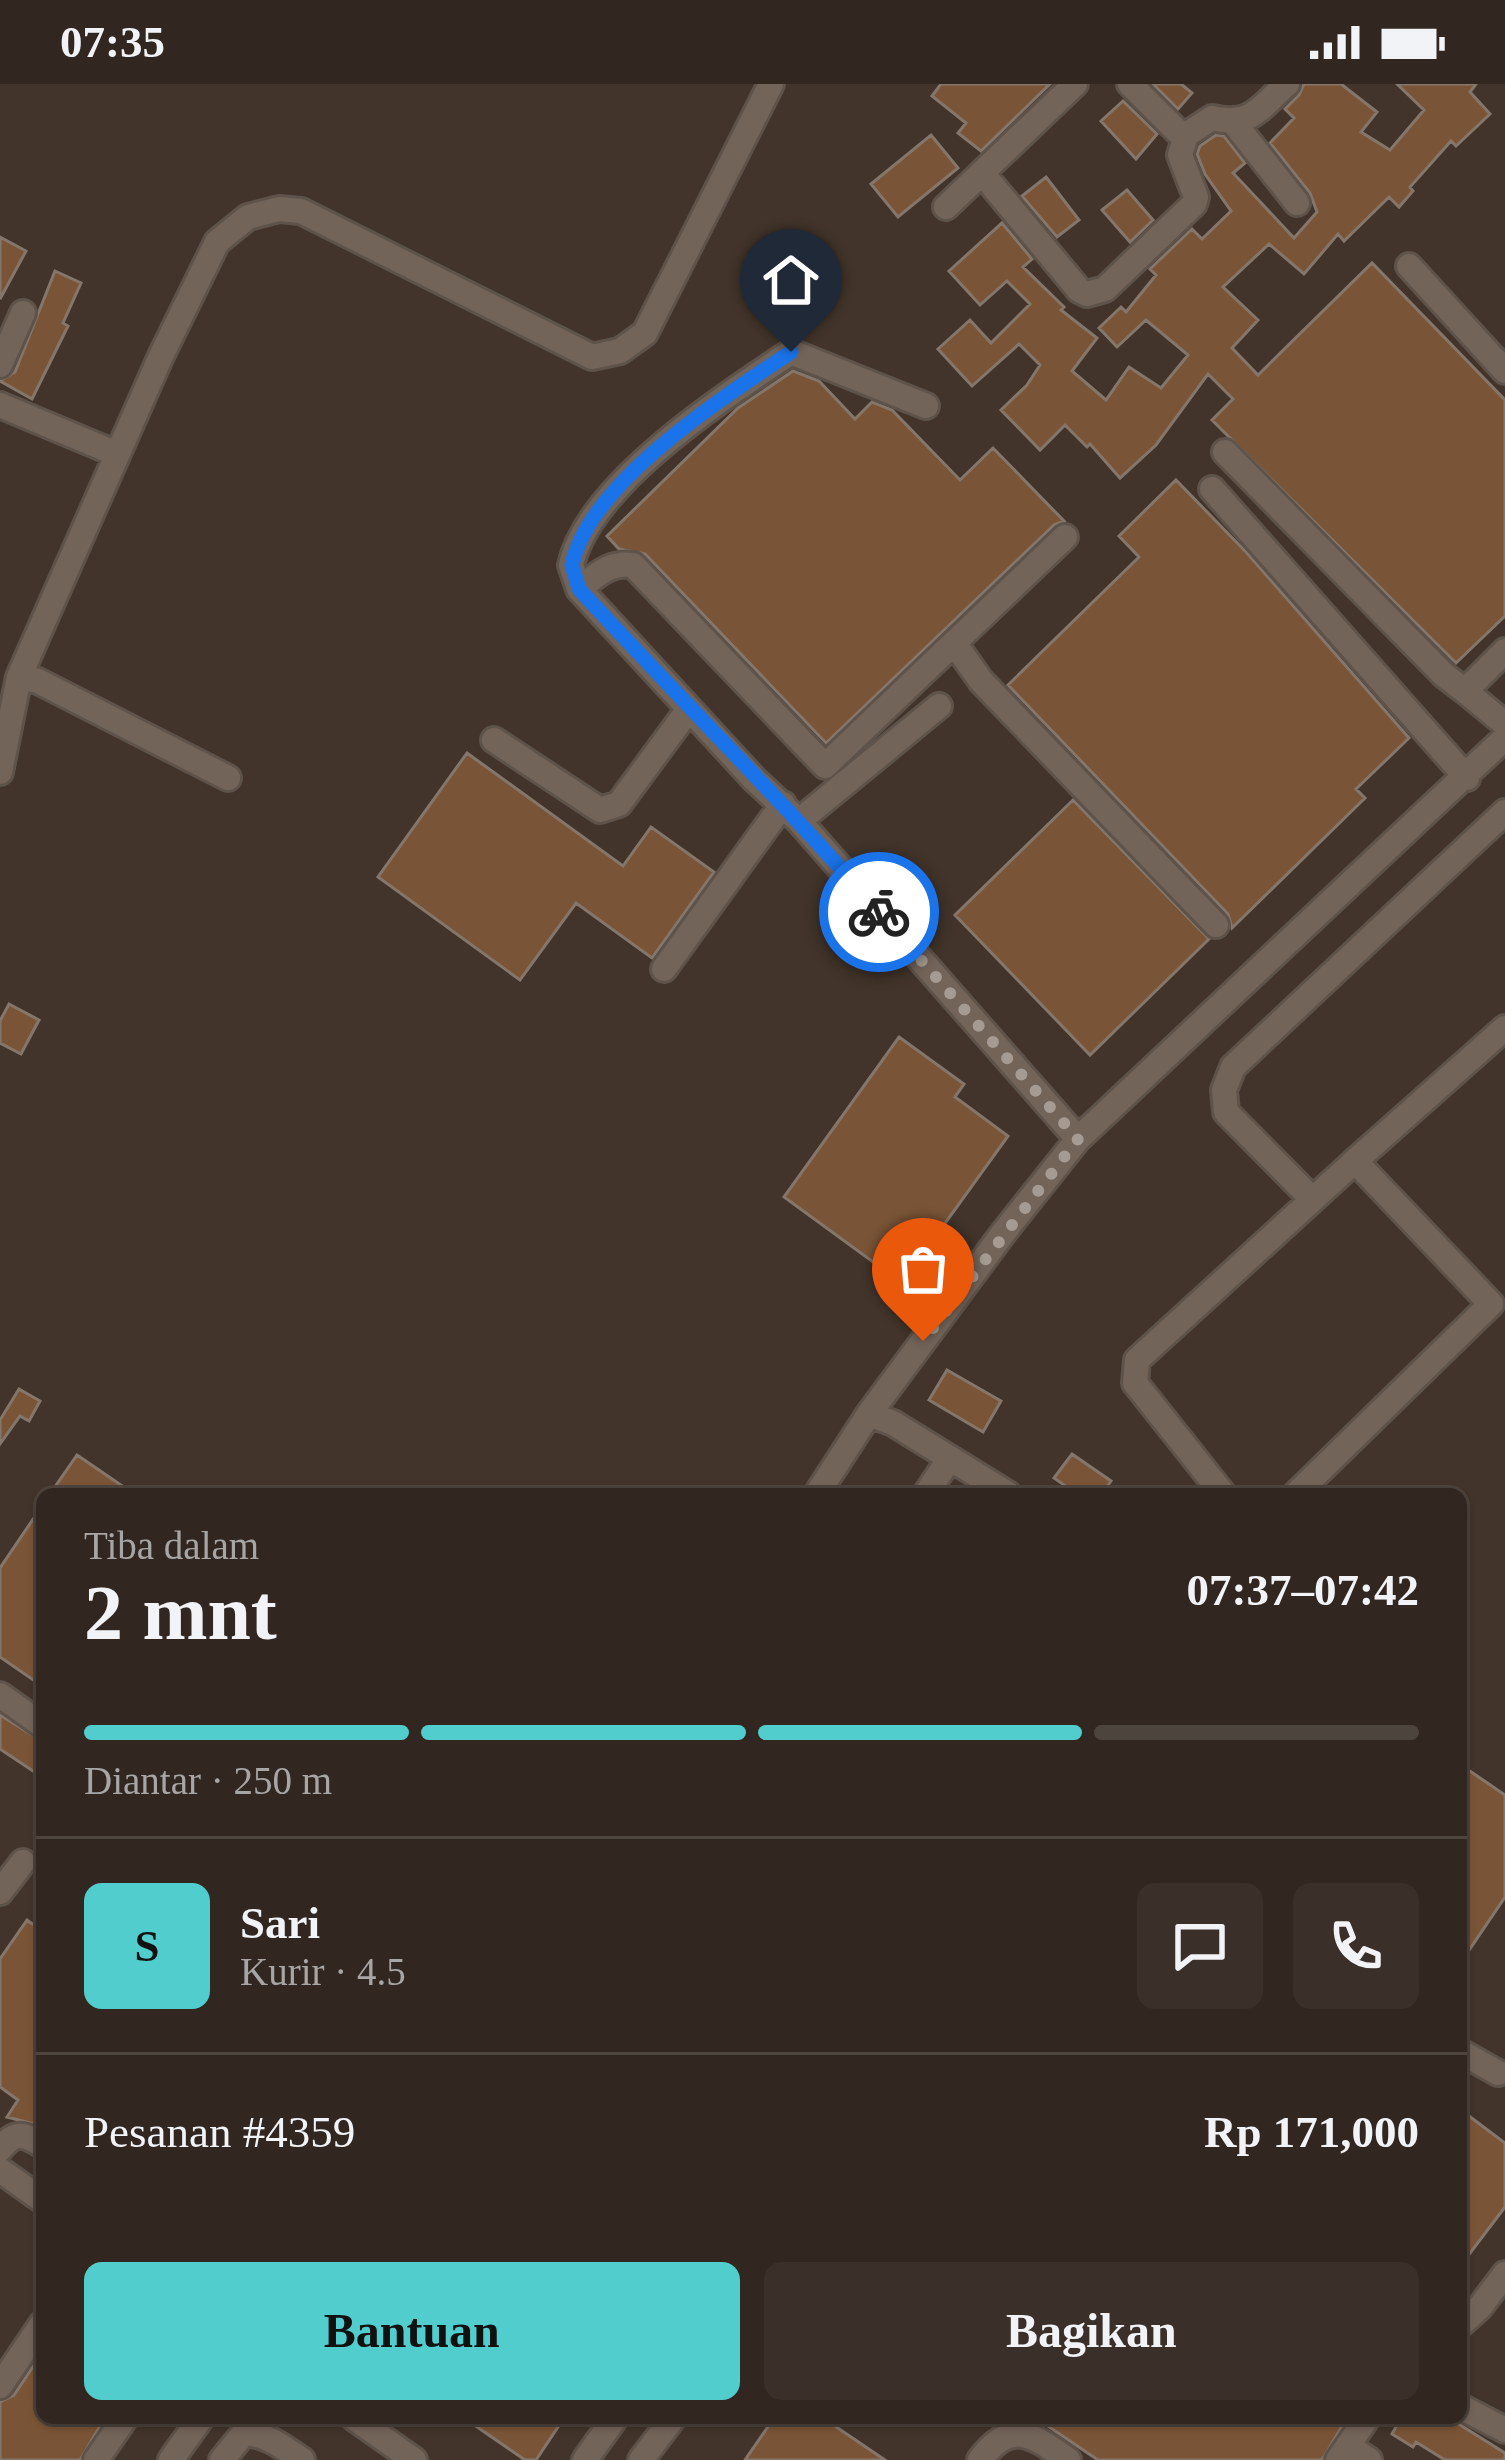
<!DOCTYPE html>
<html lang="id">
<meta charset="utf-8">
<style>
body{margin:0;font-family:"Times New Roman",serif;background:#3a2f29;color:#f1f3f6;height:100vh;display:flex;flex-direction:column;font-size:45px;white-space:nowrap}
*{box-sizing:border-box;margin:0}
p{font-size:39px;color:#a8a5a5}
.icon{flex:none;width:66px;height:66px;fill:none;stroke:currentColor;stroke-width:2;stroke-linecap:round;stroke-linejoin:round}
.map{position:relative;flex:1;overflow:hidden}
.drawer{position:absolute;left:36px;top:1404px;width:1431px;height:936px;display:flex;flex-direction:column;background:#322720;border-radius:18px;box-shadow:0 3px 9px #0004,0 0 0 3px #4d443e}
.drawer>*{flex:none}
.pin{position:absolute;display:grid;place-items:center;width:102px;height:102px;color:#fff;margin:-123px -51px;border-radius:50% 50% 50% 0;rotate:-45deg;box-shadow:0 0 12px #0007}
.pin .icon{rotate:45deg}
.courier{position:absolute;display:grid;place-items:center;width:120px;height:120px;margin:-60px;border:9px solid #1a73e8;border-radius:50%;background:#fff;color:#222;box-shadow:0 3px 15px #0007}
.overview em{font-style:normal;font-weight:600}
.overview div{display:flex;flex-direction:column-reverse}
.overview{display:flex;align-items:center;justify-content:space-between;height:204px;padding:0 48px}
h1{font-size:78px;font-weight:600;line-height:90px}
.bar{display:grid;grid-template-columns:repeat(4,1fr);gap:18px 12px;align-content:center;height:144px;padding:0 48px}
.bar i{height:15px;border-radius:9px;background:#4d443e}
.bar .current{background:#52cdce}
.bar p{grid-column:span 4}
.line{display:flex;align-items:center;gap:30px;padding:0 48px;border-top:3px solid #4d443e}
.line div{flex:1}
.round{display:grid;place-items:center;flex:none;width:126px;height:126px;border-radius:18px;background:#3a2f29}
.cta{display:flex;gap:24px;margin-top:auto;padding:24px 48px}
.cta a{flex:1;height:138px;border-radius:18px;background:#52cdce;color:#111;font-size:48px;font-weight:600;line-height:138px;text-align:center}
.cta a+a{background:#3a2f29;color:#f1f3f6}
.status{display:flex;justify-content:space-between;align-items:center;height:84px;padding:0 60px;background:#322720;direction:ltr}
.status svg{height:33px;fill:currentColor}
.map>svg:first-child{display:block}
.building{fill:#7a5436;stroke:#85766b;stroke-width:3}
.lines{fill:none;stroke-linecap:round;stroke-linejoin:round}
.minor-casing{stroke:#5e534a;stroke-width:30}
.minor{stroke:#736459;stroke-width:24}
.done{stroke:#a59b93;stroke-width:12;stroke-dasharray:0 21.6}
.route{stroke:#1a73e8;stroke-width:15}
</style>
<div class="status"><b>07:35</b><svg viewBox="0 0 49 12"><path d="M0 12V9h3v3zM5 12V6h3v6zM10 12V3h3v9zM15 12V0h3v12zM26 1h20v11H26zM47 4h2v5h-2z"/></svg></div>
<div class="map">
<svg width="1505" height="2376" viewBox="0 0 1505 2376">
<rect width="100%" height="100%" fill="#42342a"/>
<path class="building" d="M941 0H1050L981 67 958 49 966 39 932 12Z
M1153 0H1181L1192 9 1178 25Z
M1304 0H1341L1377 28 1361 48 1390 66 1424 26 1397 0H1476L1470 8 1490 30 1456 62 1451 57 1410 103 1413 107 1399 123 1389 113 1344 157 1338 150 1304 190 1269 160 1223 203 1258 236 1232 264 1258 291 1372 179 1505 316V532L1456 579 1212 336 1233 315 1208 290 1156 361 1120 394 1090 360 1087 363 1065 341 1040 366 1001 326 1027 301 1040 281 1019 260 972 302 938 265 970 236 991 259 1030 220 1007 197 980 221 949 187 1002 139 1032 175 1023 183 1064 223 1061 226 1097 254 1072 287 1106 316 1129 283 1161 304 1188 271 1146 236 1117 263 1099 244 1121 223 1126 228 1156 191 1150 185 1192 145 1202 155 1231 127 1205 90 1197 70 1200 62 1216 51 1224 52 1245 79 1233 89 1294 154 1317 128 1310 109 1270 59 1294 34 1285 25 1299 11Z
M1123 17 1157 50 1136 75 1101 37Z
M931 51 958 84 898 133 871 100Z
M1046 93 1079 136 1057 153 1022 112Z
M1127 106 1153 136 1130 158 1102 126Z
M0 153 26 167 0 215Z
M55 187 81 199 63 239 68 242 32 315 0 297 15 288Z
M793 287 819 297 855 335 872 318 892 326 960 396 993 364 1064 437 1054 441 826 659 645 470 619 465 607 452 738 324Z
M1176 396 1246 468 1409 654 1356 705 1365 714 1232 844 1228 830 1008 601 1139 473 1119 452Z
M467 669 623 782 651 743 714 788 652 874 576 819 520 896 378 793Z
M1073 716 1209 855 1090 971 955 831Z
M9 920 39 936 21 970 0 959V937Z
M899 953 964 1000 955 1013 1008 1052 902 1199 784 1113Z
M947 1286 1001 1317 983 1348 929 1316Z
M19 1305 40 1317 29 1337 20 1332 0 1360V1336Z
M1072 1370 1111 1397 1102 1410H1077L1054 1394Z
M77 1371 134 1410H50Z
M42 1422V1602L0 1573V1484Z
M0 1631 42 1657V1693L0 1665Z
M1461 1681 1505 1711V1813L1461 1878Z
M27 1836 42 1847V2042L7 2033 18 2016 0 2003V1875Z
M1461 2026 1505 2059V2123L1461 2181Z
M42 2269V2334H105L80 2376H0V2318L14 2311Z
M464 2334H564L536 2376H525Z
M774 2334H823L885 2376H745Z
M1036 2334H1347L1322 2376H1098Z
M1401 2334H1449L1505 2369V2376H1445L1416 2358 1413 2363 1392 2350Z"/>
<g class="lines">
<defs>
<path id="minor" d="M1130 0 1177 47 1186 51 1212 34C1252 43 1258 25 1287 0
M1234 39 1297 119
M982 89 1079 206 1087 210 1105 205 1194 120 1196 113 1180 71 1186 51
M946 123 1075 0
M1409 182 1505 287
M0 281 23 229
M0 321 117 370
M926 322 791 268C724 313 589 400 571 481L579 505 754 695 799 737 1078 1055
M1225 368 1444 591 1465 607
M1212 405 1467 694
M579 505C597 491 609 478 633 481L825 682 1065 453
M955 560 981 597 1216 841
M1505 567 1465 607 1505 640
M19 593 38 597 228 694
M494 656 600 726 619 720 689 625
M0 688 19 593 161 272 217 158 248 133 279 125 301 127 592 273 620 267 645 249 771 0
M799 737 939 622
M664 885 783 720
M1355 1077 1505 944
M1312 1115 1226 1028 1224 1006 1233 983 1505 728
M869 1330 893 1339 1008 1410
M817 1410 869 1330 1004 1148 1078 1055 1505 654
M926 1410 950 1374
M1223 1410 1135 1299 1137 1276 1355 1077 1491 1220 1296 1410
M0 1611 42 1641
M0 1808 23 1778
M1461 1968 1498 1989
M0 2065C15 2047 23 2049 42 2061
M0 2086 42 2116
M1461 2240 1480 2223 1505 2190
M0 2302 42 2240
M1461 2323 1505 2346
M354 2334 414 2376
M1348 2362 1369 2376
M96 2376 125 2334
M171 2376 201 2334
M222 2376 244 2349C267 2350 283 2363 302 2376
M585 2376 615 2334
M641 2376 673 2334
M980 2376C1011 2334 1033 2351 1068 2376
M1338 2376 1367 2334"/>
</defs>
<use href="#minor" class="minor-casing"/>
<use href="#minor" class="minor"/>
</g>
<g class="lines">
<path class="done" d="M879 828 1078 1055 923 1257"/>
<path class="route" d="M791 268C724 313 589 399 572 481L579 505C679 614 783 717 879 828"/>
</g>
</svg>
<div class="pin" style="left:923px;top:1257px;background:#ea580c"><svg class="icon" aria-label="bag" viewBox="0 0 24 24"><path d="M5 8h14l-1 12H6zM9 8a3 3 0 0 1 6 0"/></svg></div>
<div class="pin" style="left:791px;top:268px;background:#1f2937"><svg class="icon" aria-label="home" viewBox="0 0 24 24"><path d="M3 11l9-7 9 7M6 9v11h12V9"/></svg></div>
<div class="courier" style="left:879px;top:828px"><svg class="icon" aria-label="bike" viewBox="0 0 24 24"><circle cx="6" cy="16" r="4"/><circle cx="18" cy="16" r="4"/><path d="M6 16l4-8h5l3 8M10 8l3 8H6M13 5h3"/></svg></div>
<section class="drawer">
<div class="overview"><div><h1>2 mnt</h1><p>Tiba dalam</p></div><em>07:37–07:42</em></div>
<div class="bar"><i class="current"></i><i class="current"></i><i class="current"></i><i></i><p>Diantar · 250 m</p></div>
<div class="line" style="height:216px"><b class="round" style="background:#52cdce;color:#111">S</b><div><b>Sari</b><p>Kurir · 4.5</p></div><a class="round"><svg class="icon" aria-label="chat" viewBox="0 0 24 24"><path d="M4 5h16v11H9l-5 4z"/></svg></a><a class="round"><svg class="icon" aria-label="phone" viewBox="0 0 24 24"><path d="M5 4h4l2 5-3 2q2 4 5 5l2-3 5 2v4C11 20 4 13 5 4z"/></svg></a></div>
<div class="line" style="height:156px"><div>Pesanan #4359</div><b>Rp 171,000</b></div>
<div class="cta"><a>Bantuan</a><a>Bagikan</a></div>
</section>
</div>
